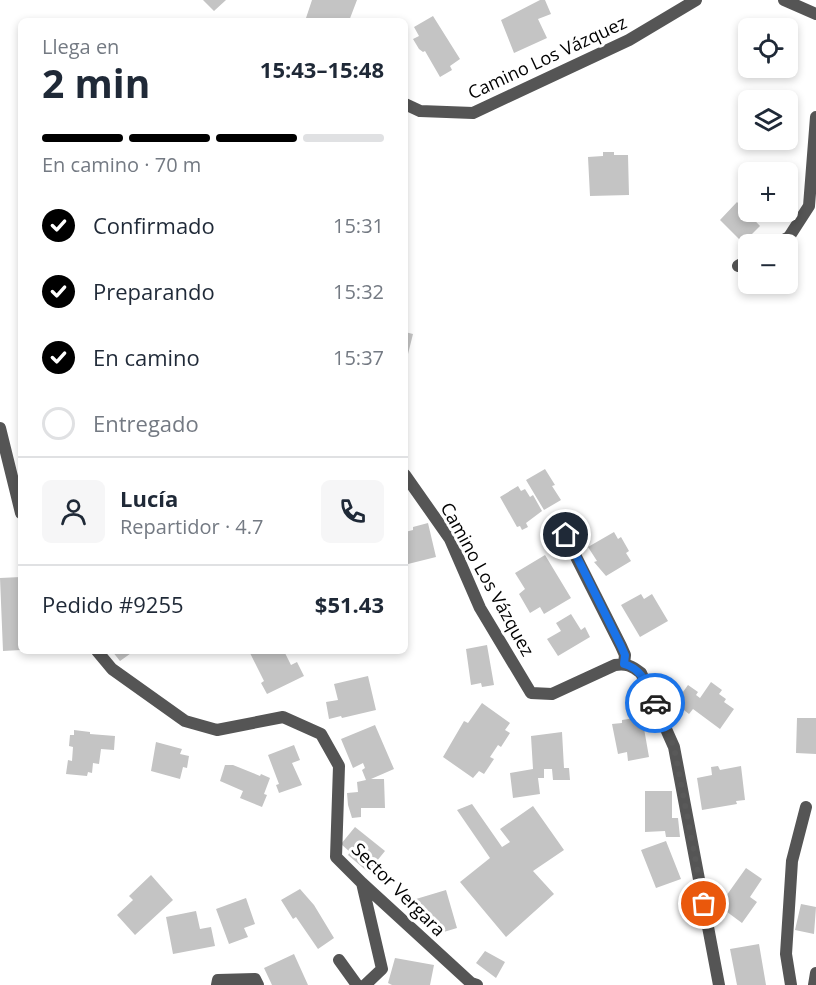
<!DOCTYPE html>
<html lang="es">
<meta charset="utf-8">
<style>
body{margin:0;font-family:"Open Sans",sans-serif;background:#f6f6f7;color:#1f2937;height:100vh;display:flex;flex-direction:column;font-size:22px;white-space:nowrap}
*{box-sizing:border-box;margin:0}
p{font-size:20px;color:#747a83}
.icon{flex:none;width:33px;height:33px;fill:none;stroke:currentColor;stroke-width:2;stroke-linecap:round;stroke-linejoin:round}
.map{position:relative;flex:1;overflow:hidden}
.drawer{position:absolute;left:18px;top:18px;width:390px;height:636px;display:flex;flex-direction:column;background:#fff;border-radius:9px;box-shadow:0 3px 9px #0003}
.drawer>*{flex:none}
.fabs{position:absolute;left:738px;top:18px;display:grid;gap:12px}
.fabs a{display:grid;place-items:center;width:60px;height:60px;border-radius:9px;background:#fff;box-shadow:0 3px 9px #0003;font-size:30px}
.pin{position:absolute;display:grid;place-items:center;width:51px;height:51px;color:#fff;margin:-26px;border:3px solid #fff;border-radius:50%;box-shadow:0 2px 6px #0007}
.courier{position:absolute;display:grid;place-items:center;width:60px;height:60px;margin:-30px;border:4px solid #1a73e8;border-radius:50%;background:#fff;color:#222;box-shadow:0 2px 8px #0007}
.headline em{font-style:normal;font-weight:700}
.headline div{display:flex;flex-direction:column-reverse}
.headline{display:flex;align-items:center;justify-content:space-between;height:102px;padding:0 24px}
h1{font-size:39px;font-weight:700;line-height:45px}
.bar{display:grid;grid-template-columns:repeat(4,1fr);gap:9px 6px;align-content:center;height:72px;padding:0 24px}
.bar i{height:8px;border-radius:4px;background:#e0e1e3}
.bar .current{background:#000}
.bar p{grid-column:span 4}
.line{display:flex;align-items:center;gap:15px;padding:0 24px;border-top:2px solid #e0e1e3}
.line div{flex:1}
.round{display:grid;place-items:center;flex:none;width:63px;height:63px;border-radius:9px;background:#f6f6f7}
ol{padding:0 24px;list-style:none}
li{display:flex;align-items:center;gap:18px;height:66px}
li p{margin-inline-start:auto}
li .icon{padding:6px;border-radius:50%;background:#000;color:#fff;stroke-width:4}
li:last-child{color:#747a83}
li i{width:33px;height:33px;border:3px solid #e0e1e3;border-radius:50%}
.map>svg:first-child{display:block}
.building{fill:#c4c4c4}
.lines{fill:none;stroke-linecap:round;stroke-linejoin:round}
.minor{stroke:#555;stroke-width:12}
.done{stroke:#595959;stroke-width:6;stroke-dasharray:0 10.8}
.route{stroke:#1a73e8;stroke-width:8}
.labels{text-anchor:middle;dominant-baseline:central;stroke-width:6;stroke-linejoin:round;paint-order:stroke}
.street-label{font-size:18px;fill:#000;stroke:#fff}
</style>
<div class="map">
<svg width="816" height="985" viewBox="0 0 816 985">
<rect width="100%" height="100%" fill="#fff"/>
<path class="building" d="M203 0H226L214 11Z
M312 0H357L349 21H305Z
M540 0H545L551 14 538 19 547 38 514 53 501 20Z
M433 16 460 59 450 66 452 70 440 77 425 51 423 52 419 49 413 39 419 36 414 27Z
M603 152H614V155H628L629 195 590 196 588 157 603 156Z
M788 167 793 178 789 179 797 197 788 202V172H775Z
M737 202 760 226 743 243 720 220Z
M405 332 413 334 406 362H405Z
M545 469 555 485 552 486 561 500 544 510 526 480Z
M518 486 521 491 525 489 530 497 533 495 542 511 526 523 528 527 522 530 520 526 517 527 500 497Z
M428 523 436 557 408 564 405 551V532L413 530V527Z
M614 532 618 539 621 537 629 551 626 553 631 561 606 576 594 562 597 561 588 547Z
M545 555 571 598 544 614 540 607 530 613 519 594 525 589 515 573Z
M21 577V650L3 651 0 578Z
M641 594 644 599 652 594 668 621 640 637 621 605Z
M571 614 581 630 585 627 590 637 558 656 547 639 561 631 556 623Z
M487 645 494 685 482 687 481 683 471 685 466 649Z
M112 651H134L120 661Z
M249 651H284L291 665 297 662 304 676 267 694 261 683 264 681Z
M368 676 376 710 342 718 341 716 329 719 326 702 338 700 334 684Z
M711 682 722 690 719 694 726 699 724 702 734 709 720 729 693 709 689 714 675 703 688 685 698 692 696 695 700 698Z
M482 703 510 723 505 730 510 733 501 747 498 745 490 757 494 759 484 774 479 771 473 778 443 757 464 721 468 723Z
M642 717 649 757 628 761 627 752 618 754 612 724 622 723V720Z
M797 718H816V754L796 753Z
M375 725 394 769 371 779H384L385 808H361V817L352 818 348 805 347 793 358 792 357 782 366 780 362 770 365 768 363 763 353 768 341 739Z
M74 730 90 732V734L115 736 114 750 101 749 99 764 93 763 92 773 88 772 87 776 66 774 68 760 72 761 73 747 69 746 70 735H74Z
M562 732 564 768H569L570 780H553L552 769H544V778H538L540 794 513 798 510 773 533 769 531 736Z
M156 742 182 749 180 754 189 756 187 768 183 767 180 779 151 771Z
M294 745 300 760 292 763 302 785 279 793 276 785 279 784 268 755Z
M225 765H233L260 776 261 774 270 778 264 794 267 795 262 807 240 798 243 791 220 781Z
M718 766 720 770 741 766 745 800 736 801 737 804 702 810 697 778 712 775 711 767Z
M645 791H672V818H678L680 837H666L665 831 645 832Z
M472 804 502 847 510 842 500 829 533 806 564 850 533 871 554 894 506 937 460 882 490 858 457 810Z
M355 827 385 851 368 872 348 855 350 852 341 844Z
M666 841 681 879 656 888 641 850Z
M746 868 762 879 750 897 757 902 742 923 719 906Z
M151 875 173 900 135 935 117 915 133 900 129 896Z
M300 889 314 905 334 938 318 949 296 917 293 919 281 900Z
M446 890 457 928 437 934 433 922 425 925 416 899Z
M246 898 255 924 244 928 248 937 229 944 216 909Z
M801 904 816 907 814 934 795 930Z
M196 911 200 929 211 927 215 946 173 954 166 917Z
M759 944 766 985H737L730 949Z
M485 951 505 962 496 978 476 963Z
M294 954 308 985H272L264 968Z
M395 958 434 965 430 985H392L388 983Z"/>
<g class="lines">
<path class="minor" d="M784 0 816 14
M405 104 420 111 473 113 629 40 696 0
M776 244 789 237 809 206 816 117
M738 266 748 260
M0 428 21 513
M405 475 450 539 480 608 531 693 552 694 615 665C626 663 632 666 641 673L674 747 719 985
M565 535 621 646 625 655 624 664
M97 651 112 669 185 721 217 730 283 717 321 734 339 766 336 857 362 883 471 983 477 985
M362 883 382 969 365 985
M339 960 357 985
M217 985 218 980 255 979 258 985
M791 985 786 954 792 861 806 807
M814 985 816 973"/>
</g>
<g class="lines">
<path class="done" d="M655 703 674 747 704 904"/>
<path class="route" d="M566 535 621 646 625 655 624 664C643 669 647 686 655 703"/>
</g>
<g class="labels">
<g class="street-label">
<text transform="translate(547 57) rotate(-25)">Camino Los Vázquez</text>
<text transform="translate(488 579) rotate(61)">Camino Los Vázquez</text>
<text transform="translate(399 889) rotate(45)">Sector Vergara</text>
</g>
</g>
</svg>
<div class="fabs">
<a><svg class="icon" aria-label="locate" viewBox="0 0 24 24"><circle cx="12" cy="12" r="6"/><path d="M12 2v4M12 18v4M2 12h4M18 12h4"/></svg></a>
<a><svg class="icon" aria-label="layers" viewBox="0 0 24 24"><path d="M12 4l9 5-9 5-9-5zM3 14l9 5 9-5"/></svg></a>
<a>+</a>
<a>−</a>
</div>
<div class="pin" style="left:704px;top:904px;background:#ea580c"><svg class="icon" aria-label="bag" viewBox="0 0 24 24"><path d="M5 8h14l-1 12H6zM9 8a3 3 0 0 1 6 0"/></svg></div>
<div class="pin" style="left:566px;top:535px;background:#1f2937"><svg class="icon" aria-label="home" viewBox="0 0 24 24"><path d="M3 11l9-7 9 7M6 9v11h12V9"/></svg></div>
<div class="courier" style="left:655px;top:703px"><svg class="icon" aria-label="car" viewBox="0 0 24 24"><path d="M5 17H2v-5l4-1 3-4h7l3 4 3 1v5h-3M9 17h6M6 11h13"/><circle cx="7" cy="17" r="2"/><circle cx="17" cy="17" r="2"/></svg></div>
<section class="drawer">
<div class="headline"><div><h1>2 min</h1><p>Llega en</p></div><em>15:43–15:48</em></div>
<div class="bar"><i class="current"></i><i class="current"></i><i class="current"></i><i></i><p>En camino · 70 m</p></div>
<ol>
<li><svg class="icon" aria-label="check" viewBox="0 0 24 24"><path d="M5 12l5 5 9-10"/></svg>Confirmado<p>15:31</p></li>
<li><svg class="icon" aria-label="check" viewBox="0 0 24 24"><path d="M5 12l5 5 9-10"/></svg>Preparando<p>15:32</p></li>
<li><svg class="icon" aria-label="check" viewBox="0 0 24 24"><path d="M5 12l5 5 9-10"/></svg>En camino<p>15:37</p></li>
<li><i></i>Entregado</li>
</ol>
<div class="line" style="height:108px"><a class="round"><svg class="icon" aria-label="person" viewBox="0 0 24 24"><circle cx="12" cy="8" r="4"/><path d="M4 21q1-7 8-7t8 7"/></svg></a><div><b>Lucía</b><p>Repartidor · 4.7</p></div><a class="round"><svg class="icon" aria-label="phone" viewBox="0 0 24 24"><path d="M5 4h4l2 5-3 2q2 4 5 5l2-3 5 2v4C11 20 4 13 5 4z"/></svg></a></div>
<div class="line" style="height:78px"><div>Pedido #9255</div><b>$51.43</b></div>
</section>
</div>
